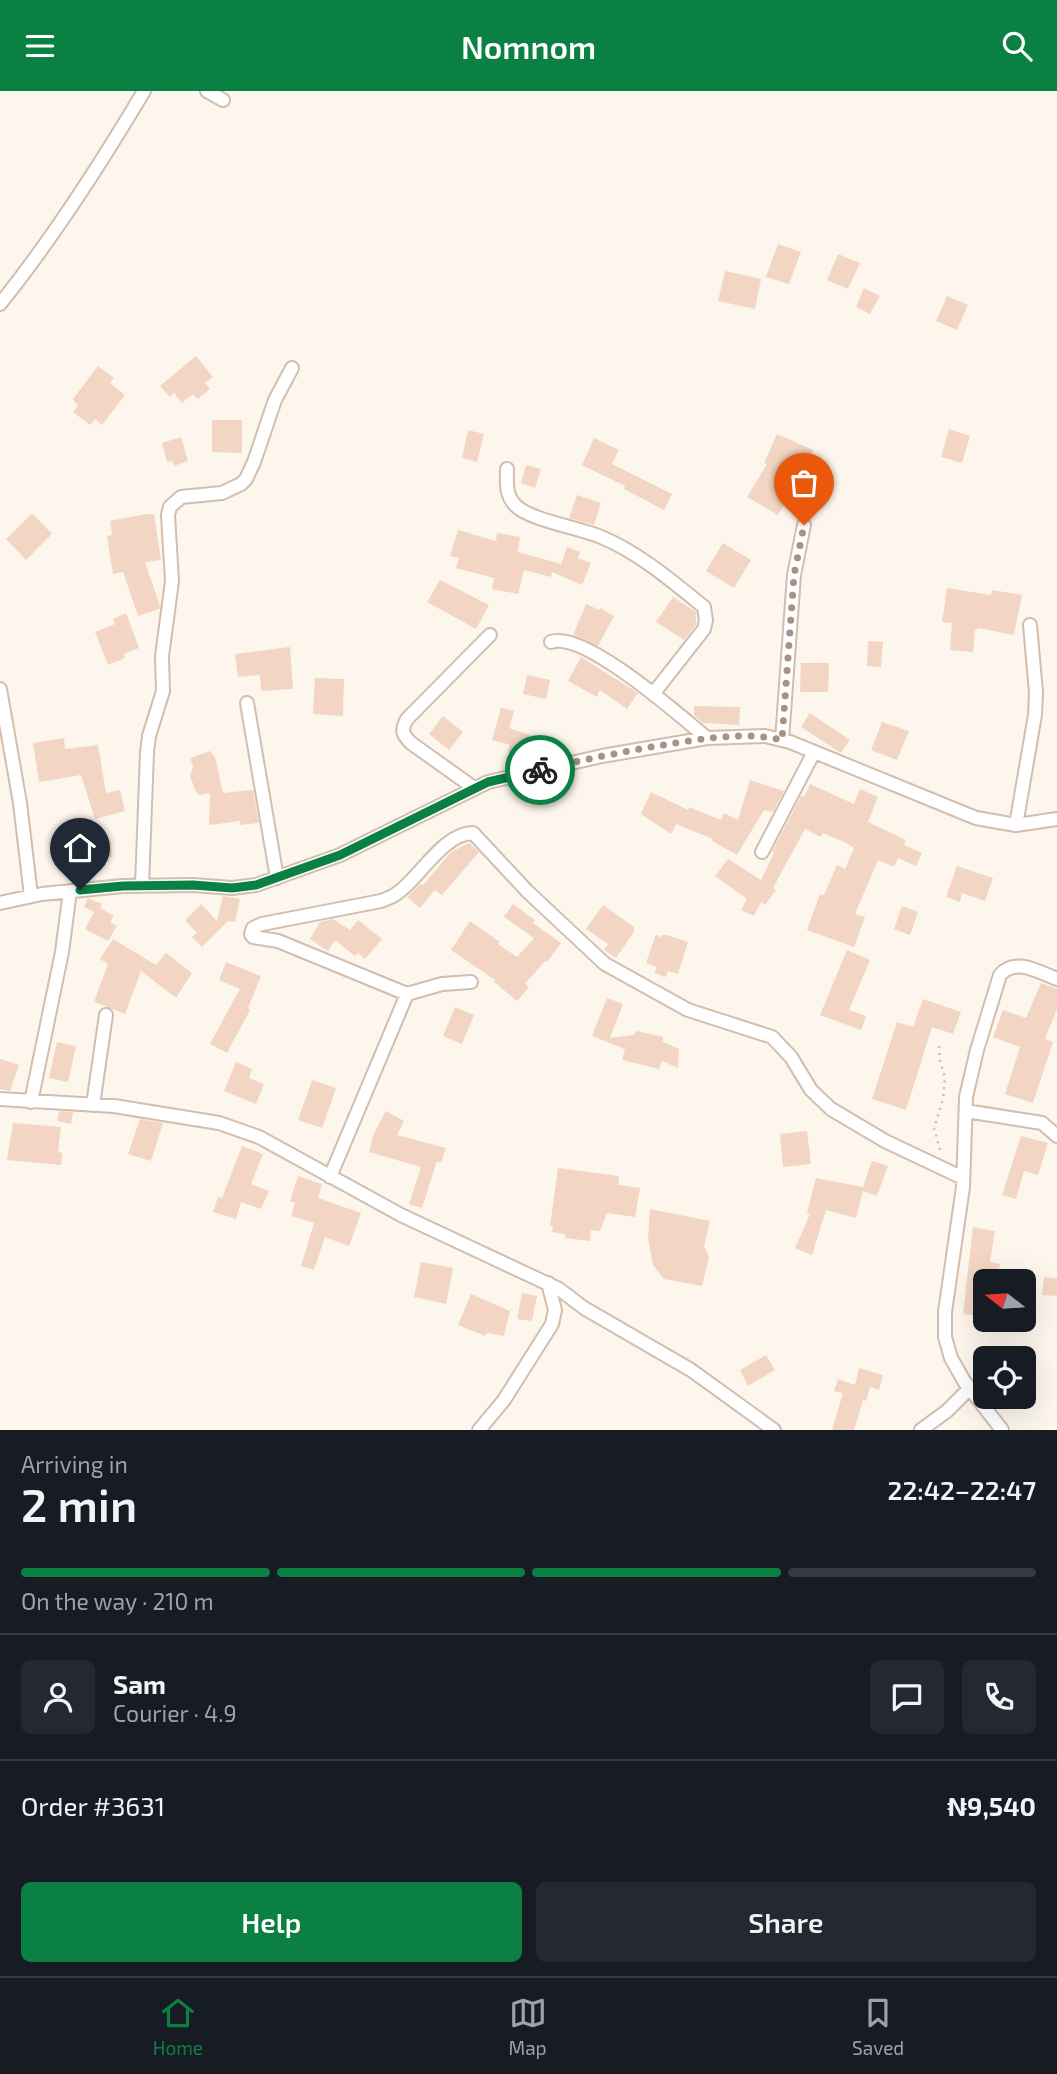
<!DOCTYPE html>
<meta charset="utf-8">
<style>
body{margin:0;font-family:"Exo 2",sans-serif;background:#242831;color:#f1f3f6;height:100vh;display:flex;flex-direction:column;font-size:26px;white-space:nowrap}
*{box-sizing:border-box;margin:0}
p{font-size:23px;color:#9ea1a6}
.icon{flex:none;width:38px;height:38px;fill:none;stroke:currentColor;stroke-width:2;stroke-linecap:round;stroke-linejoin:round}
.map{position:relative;height:1339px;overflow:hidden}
.panel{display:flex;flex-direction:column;background:#171b24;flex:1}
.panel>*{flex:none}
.needle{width:46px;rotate:287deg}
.fabs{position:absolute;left:973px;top:1178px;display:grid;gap:14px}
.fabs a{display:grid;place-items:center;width:63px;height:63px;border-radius:10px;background:#171b24;box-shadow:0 7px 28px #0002;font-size:35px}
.pin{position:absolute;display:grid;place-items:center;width:60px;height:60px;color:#fff;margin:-72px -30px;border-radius:50% 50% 50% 0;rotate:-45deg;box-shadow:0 0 7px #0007}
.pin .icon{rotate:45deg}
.courier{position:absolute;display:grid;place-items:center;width:70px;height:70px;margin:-35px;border:5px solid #0b8043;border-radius:50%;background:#fff;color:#222;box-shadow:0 2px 9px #0007}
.overview em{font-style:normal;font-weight:600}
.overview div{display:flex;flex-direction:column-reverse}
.overview{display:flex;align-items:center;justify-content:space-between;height:119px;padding:0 21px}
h1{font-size:46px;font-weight:600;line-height:52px}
.bar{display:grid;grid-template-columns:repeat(4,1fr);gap:10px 7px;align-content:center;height:84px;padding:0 21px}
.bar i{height:9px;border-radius:5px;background:#363941}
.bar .active{background:#0b8043}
.bar p{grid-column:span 4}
.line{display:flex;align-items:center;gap:18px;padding:0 21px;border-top:2px solid #363941}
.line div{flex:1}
.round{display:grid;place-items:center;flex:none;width:74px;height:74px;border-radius:10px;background:#242831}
.primary-button{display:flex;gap:14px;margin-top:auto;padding:14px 21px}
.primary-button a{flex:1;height:80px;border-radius:10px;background:#0b8043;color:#fff;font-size:28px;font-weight:600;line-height:80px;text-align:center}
.primary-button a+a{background:#242831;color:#f1f3f6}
header{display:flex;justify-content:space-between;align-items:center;height:91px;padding:0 21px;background:#0b8043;color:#fff;font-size:32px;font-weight:600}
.menu{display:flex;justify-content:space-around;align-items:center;height:98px;border-top:2px solid #363941;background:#171b24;font-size:19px;color:#9ea1a6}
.menu a{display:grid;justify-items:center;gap:4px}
.menu .active{color:#0b8043}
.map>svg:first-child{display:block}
.building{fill:#f3d5c3}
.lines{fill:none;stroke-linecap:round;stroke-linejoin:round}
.street-casing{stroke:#d1beb0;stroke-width:16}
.path{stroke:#d9b8a5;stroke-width:2.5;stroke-dasharray:2 5;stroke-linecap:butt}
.street{stroke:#fff;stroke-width:12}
.done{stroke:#a89285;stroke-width:7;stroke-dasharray:0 12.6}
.route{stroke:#0b8043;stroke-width:9}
</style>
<header><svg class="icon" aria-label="menu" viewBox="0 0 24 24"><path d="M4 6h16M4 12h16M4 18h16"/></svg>Nomnom<svg class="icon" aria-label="search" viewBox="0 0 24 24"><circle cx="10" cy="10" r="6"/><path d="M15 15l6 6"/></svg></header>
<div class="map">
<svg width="1057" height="1339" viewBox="0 0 1057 1339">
<rect width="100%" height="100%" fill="#fdf6ec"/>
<path class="building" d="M778 153 801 161 789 193 766 186Z
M838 163 860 172 848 198 827 189Z
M725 180 761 188 755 218 718 210Z
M864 197 880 205 870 223 856 216Z
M947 205 968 214 957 239 936 230Z
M196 265 213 286 205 292 210 298 198 308 193 303 182 312 174 302 170 306 160 295Z
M98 275 114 287 110 292 125 304 102 334 95 328 90 334 73 321 78 315 73 308Z
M212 329H242V362L212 361Z
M949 338 970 345 962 372 941 366Z
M468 339 484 343 477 371 462 367Z
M777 343 813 359 801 388 778 424 747 406 767 373 764 372Z
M181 346 188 370 174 375 172 370 167 371 162 352Z
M594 347 619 359 612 373 672 403 664 419 624 398 625 395 582 374Z
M526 374 541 378 535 397 521 392Z
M577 404 601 412 594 434 569 427Z
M32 422 52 443 26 469 6 448Z
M146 423H154L161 469 145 471 160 515 159 518 138 525 123 481 113 483 107 445 112 444 110 430Z
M458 439 496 450 497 442 520 446 518 461 561 473 567 456 580 461 578 467 591 472 582 494 552 481 551 486 524 479 518 503 492 498 494 487 456 477 459 467 450 465Z
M723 452 751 469 734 497 706 480Z
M440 489 489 514 476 538 427 511Z
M947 497 991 504 992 499 1022 504 1014 544 978 537 975 539 973 561 950 559 952 532 942 531Z
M673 506 696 521V534L684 549 656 531Z
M586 513 599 519 600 517 614 525 598 555 573 544Z
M126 522 139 557 124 563 125 567 108 574 95 541 115 533 113 528Z
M868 550 883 551 881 576 867 575Z
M290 556 293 598 261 600 260 584 238 586 235 563Z
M581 566 638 602 627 618 600 599 597 606 568 590Z
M801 572H829L828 601H800Z
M527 584 550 589 546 608 523 603Z
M315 587 344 588 343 625 313 623Z
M694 615 740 616 739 634 703 632 694 624Z
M501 617 514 620 509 637 542 648 535 670 508 661 510 654 492 649Z
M810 622 850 649 841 662 801 636Z
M443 625 463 641 449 659 429 643Z
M882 631 909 640 897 669 871 659Z
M64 647 65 658 98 654 106 702 120 699 125 720 95 728 81 684 39 691 33 652Z
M210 660 215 666 223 702 253 699 259 732 240 734V730L209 734 210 702 200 704 196 701 190 685 193 675 190 667Z
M750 689 784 700 773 721 764 719 737 764 712 750 713 748 676 733 671 743 641 723 651 701 688 719 689 716 721 729 724 722 738 729Z
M810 693 854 713 860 698 878 706 868 731 906 749 904 754 922 762 916 775 898 767 894 776 878 769 855 823 865 826 854 856 807 839 820 803 824 804 837 774 845 778 854 757 846 752 823 742 821 746 805 738 773 797 776 799 765 814 761 811 754 825 741 819 747 808 715 785 728 768 761 789 774 762 772 761 801 705 804 706Z
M110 749 112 766 98 768 95 752Z
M469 752 479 761 442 804 435 799 420 817 407 806 420 793 423 794 451 761Z
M957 775 993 787 985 810 962 802 960 811 946 806Z
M223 805 240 808 235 831 228 830 202 856 192 846 197 842 185 829 201 813 217 830Z
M88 807 102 813 100 817 114 825 110 831 117 835 108 850 85 838 94 821 84 816Z
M513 813 535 829 533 832 561 852 547 871 545 870 525 893 529 896 517 910 494 891 495 889 451 859 470 830 500 851 498 853 517 866 534 847 504 826Z
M603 814 634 836V841L616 867 604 859 608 853 586 838Z
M902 815 918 821 910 844 894 838Z
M333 828 350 839 358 829 382 848 365 868 358 862 355 865 335 849 328 860 310 848 320 831Z
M656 843 661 847 662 844H667L688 851 678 883 668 880 666 886 654 882 657 876 646 872Z
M113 848 156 874 166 862 192 882 176 907 141 880 125 923 94 911 108 873 100 868Z
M847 859 870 869 849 919 866 925 861 939 820 924Z
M226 871 261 885 248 917 250 919 227 962 210 953 240 898 219 889Z
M1041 892 1057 898V918L1045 948 1053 951 1033 1012 1005 1003 1020 956 993 946 1003 919 1026 927Z
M607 907 623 913 610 947 634 944 637 940 663 946V951L679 958 678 977 662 970 659 978 622 969 625 958 592 945Z
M923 908 961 921 953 943 932 936 906 1019 872 1008 897 931 913 936Z
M455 916 474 924 462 953 443 945Z
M57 951 76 955 68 991 49 987Z
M0 968 19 974 10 1000 0 998Z
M236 971 252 978 249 987 264 993 256 1013 224 1000Z
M312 989 336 997 322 1037 298 1029Z
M59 1020 73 1021 71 1033 57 1030Z
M386 1020 404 1030 397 1044 446 1057 441 1072 437 1070 422 1117 409 1113 421 1076 369 1061 374 1042Z
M140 1028 163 1032 151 1070 128 1063Z
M13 1032 61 1036 58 1061 62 1062 61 1074 7 1069Z
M807 1040 811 1073 783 1076 780 1043Z
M1021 1045 1048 1052 1038 1084 1024 1080 1016 1108 1002 1104Z
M242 1055 263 1063 251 1093 269 1100 261 1118 241 1111 236 1128 213 1121 218 1106 222 1107Z
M872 1070 888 1075 877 1105 863 1100 856 1127 826 1119 812 1164 795 1157 810 1123 807 1122 816 1087 863 1096Z
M558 1077 619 1085 618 1094 640 1097 635 1126 607 1122 600 1140 591 1139 590 1150 565 1147V1143L552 1141 553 1135H550Z
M298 1085 322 1093 318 1107 361 1122 349 1155 325 1146 314 1179 301 1175 314 1132 291 1125 295 1112 290 1110Z
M650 1118 710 1130 704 1155 709 1166 702 1195 664 1188 653 1174 648 1147Z
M973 1136 995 1140 990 1171 1000 1173 997 1190H985V1226L963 1223Z
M421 1171 453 1177 446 1213 414 1206Z
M1044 1186 1057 1187V1205L1042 1204Z
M522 1202 537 1205 532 1230 517 1228Z
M471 1203 510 1220 504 1245 487 1242 485 1245 458 1234Z
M1024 1205 1036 1207 1030 1241 1024 1240Z
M766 1264 775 1279 748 1295 740 1279Z
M859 1277 883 1284 879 1299 870 1296 866 1310 863 1309 854 1339H832L843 1302 834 1300 838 1288 855 1294Z"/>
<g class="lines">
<defs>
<path id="street" d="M207 0 223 9
M0 213C54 146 100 74 144 0
M507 378C507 391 505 403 515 414 529 429 580 437 601 446 638 461 673 491 704 516L706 529 704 538 653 603
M551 551C584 539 680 625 707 647
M0 598 20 712 31 805
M247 612 277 787
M782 649 794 484 804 434
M474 697 411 652C402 643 401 639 407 628L490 544
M1016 734 1035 624 1036 601 1030 534
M762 761 814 661
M142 795 147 661 149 645 163 600 162 565 172 490 168 424 170 416 181 406 222 402 241 393 246 388 254 371 275 309 292 277
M0 812 42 803 123 795 193 794 232 797 256 794 340 764 488 691 602 665 707 647 765 645 790 651 976 727 1016 734 1057 728
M471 891 442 893 407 903 278 850 253 846 251 843 253 837 262 833 381 810C386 808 392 806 396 803 419 788 443 742 473 742L527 800 605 873 688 919 772 946 791 966 811 999 831 1018 885 1050 963 1087
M0 1008 114 1015 219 1032 259 1046 401 1124 559 1198 584 1217 691 1279 774 1339
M31 1011 62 861 70 800
M93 1014 106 924
M966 1020 1042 1032 1057 1045
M330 1086 407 903
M479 1339 504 1309 552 1233 555 1219 548 1192
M921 1339 947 1320 970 1297
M1002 1339 964 1290 951 1267 945 1246V1221L963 1096 966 1006 977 959 1000 884C1015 866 1039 881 1057 888"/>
</defs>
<use href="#street" class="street-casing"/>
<path class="path" d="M939 955 940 969 945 987 943 1008 934 1037 941 1063"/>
<use href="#street" class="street"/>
</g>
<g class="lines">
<path class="done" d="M540 679C581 669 622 661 663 654 702 648 744 640 782 649L794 484 804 434"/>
<path class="route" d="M80 799 123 795 193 794 232 797 256 794 340 764 488 691 540 679"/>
</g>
</svg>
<div class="fabs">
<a><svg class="needle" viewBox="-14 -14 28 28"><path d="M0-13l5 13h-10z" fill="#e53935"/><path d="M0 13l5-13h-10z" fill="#9ea1a6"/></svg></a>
<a><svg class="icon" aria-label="locate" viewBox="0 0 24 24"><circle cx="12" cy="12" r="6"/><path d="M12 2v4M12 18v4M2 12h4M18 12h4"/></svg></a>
</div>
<div class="pin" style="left:804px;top:434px;background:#ea580c"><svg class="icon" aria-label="bag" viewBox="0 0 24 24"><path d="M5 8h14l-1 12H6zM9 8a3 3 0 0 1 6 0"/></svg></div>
<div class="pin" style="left:80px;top:799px;background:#1f2937"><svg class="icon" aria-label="home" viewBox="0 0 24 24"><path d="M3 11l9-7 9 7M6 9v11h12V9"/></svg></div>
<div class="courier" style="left:540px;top:679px"><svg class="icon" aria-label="bike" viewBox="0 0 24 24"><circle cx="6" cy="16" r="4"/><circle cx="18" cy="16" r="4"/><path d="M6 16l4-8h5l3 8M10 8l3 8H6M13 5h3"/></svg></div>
</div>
<section class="panel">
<div class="overview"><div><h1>2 min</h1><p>Arriving in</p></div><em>22:42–22:47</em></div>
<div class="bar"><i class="active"></i><i class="active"></i><i class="active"></i><i></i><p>On the way · 210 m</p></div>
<div class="line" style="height:126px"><a class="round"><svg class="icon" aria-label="person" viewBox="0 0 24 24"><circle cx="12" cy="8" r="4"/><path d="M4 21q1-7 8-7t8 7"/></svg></a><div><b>Sam</b><p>Courier · 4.9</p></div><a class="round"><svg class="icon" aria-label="chat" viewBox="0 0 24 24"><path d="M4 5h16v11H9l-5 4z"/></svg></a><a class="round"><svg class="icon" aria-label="phone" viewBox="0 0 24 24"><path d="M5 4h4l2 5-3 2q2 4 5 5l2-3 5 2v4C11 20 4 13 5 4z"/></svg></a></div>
<div class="line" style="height:91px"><div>Order #3631</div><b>₦9,540</b></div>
<div class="primary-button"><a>Help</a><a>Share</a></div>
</section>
<nav class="menu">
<a class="active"><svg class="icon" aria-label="home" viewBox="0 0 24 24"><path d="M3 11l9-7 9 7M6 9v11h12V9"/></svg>Home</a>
<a><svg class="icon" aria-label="map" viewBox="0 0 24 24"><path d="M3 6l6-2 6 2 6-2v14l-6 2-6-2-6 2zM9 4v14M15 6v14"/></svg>Map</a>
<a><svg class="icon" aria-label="saved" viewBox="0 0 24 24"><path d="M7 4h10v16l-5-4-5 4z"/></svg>Saved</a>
</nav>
